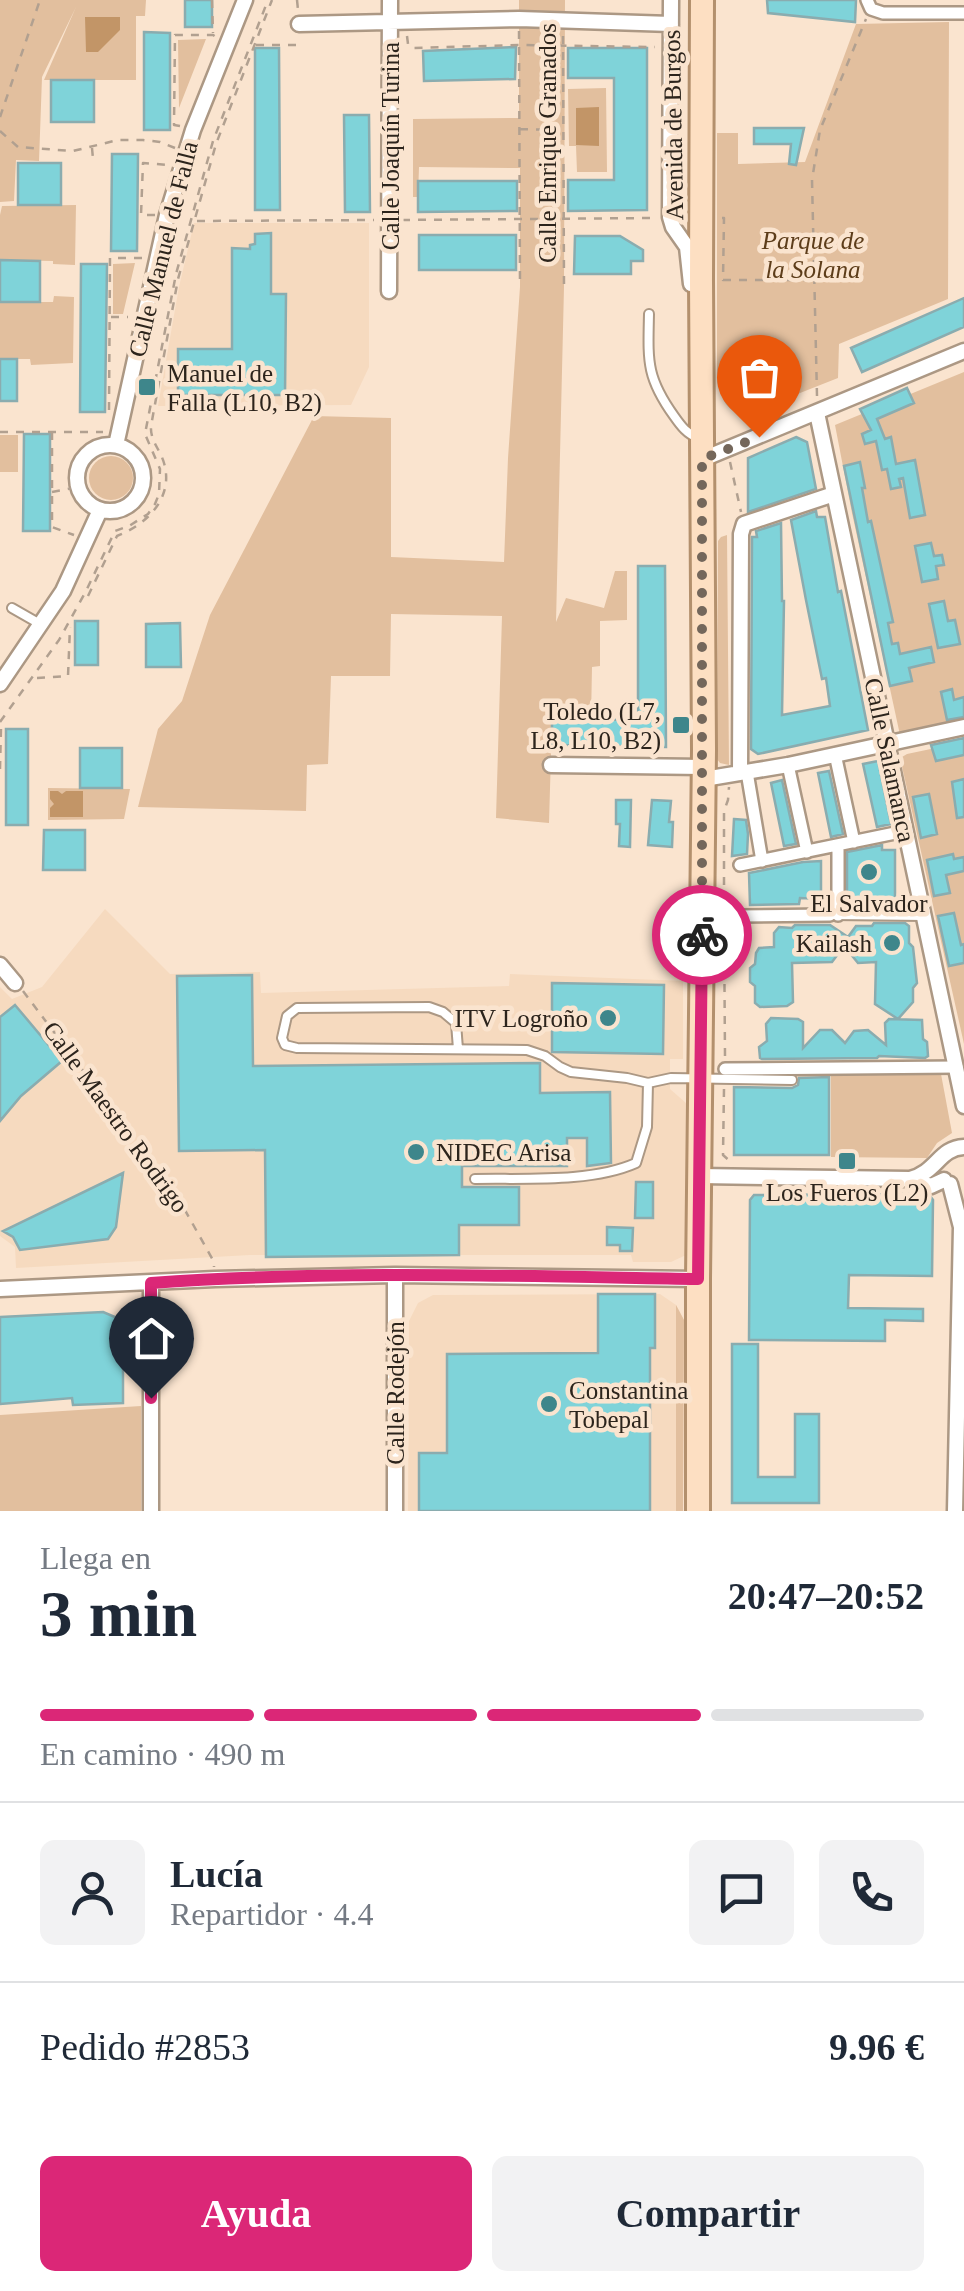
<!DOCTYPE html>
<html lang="es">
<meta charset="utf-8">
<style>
body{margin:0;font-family:Georgia,serif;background:#f2f2f3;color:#1f2937;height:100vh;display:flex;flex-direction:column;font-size:38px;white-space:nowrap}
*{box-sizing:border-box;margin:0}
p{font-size:32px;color:#747a83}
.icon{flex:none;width:55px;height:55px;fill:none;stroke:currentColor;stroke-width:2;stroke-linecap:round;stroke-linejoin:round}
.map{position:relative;height:1511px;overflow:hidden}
.sheet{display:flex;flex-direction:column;background:#fff;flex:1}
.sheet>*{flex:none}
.pin{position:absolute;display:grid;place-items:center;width:85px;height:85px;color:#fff;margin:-102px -42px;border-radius:50% 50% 50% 0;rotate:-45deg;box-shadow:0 0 10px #0007}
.pin .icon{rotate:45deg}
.courier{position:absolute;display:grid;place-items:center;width:100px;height:100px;margin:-50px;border:8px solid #db2777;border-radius:50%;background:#fff;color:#222;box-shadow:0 2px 12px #0007}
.head em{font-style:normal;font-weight:700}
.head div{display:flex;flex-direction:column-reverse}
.head{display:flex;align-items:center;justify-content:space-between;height:170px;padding:0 40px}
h1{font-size:65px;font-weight:700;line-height:75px}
.bar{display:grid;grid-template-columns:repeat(4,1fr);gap:15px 10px;align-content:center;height:120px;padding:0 40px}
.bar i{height:12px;border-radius:8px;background:#e0e1e3}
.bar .current{background:#db2777}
.bar p{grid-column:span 4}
.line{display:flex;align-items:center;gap:25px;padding:0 40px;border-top:2px solid #e0e1e3}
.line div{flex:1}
.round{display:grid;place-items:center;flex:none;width:105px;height:105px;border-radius:15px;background:#f2f2f3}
.action{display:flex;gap:20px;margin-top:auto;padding:20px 40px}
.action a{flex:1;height:115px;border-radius:15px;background:#db2777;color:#fff;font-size:40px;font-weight:700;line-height:115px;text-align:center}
.action a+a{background:#f2f2f3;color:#1f2937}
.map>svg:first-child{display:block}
.built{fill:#f6dabf}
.green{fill:#e2bf9e}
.water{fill:#c29567}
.building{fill:#7fd3d9;stroke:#8aacaf;stroke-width:2.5}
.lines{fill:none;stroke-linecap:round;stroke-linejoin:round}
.service-casing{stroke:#ac9884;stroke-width:12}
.pedestrian-casing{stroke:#ac9884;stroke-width:16}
.minor-casing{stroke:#ac9884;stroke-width:19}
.primary-casing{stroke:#b3906d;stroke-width:28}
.path{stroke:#b1a090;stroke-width:2.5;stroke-dasharray:8 8;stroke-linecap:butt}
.service{stroke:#fff;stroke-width:8}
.pedestrian{stroke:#fff;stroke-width:11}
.minor{stroke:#fff;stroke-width:14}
.primary{stroke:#fddfc2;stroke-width:22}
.done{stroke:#74675b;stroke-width:10;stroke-dasharray:0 18}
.route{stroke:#db2777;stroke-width:12}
.poi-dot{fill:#3e868b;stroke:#fae4cf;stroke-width:4}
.labels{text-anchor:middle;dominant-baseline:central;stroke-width:9;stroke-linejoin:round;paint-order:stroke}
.street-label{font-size:25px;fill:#2c241c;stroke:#fae4cf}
.park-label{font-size:25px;font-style:italic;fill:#5d3d1a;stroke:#fae4cf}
.poi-label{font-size:25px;fill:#2c241c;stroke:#fae4cf;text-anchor:start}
</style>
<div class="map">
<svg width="964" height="1511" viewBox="0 0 964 1511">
<rect width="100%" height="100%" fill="#fae4cf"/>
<path class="built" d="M194 223H369V367L351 405 158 406 179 287Z
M105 909 170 974 260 972 261 993 509 986 510 974 683 981V1059H670V1089L686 1103V1255L671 1262H633L631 1255H250L16 1268 15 1247 0 1236V987L12 999 42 987Z
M660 1294 676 1305 684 1320 683 1511H408L409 1321 418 1303 433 1295Z"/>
<path class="green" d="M0 0H146L145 16H136V80H44L76 7 42 77 39 161 16 160 14 201 0 202Z
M519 0H565L564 287 556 622 566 598 604 608 615 571H627V620L600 621V666L592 667 591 719 552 720 549 823 496 818 502 616 391 614 390 676H331L328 764 307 765 306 811 138 807 158 729 182 701 210 615 314 416 391 418V557L504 562 508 458 520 287V168L419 167 418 197H413V119L519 118Z
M949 22 948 299 839 344 838 378 744 415C725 410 723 400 717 382V133H738V164L805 162 856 24Z
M206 39 179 108 178 40Z
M606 88 607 172H577L576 146H569L568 89Z
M76 205 75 265 53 264V261L0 260V215L2 206Z
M135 263 123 314H113V264Z
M54 296 74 297 73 363 31 365 30 359H0V302H53Z
M964 372V722L900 735 852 513 835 425Z
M0 435H18V472H0Z
M89 478a22 22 0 1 1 44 0a22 22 0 1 1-44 0Z
M727 535 729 765 720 763 717 759 718 541 721 537Z
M964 742V1044L901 762 902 757 907 754Z
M48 788 130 789 124 819 48 820Z
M831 1073 941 1074 952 1133 937 1143 927 1158 831 1157Z
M676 1305 684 1320 683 1511H676Z
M141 1406V1511H0V1415Z"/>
<path class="water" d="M85 17H120V30L98 52H86Z
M599 107V146L576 145V108Z
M50 791H58L62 794 66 791H83V817H50V808L54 804 50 799Z"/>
<path class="building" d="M185 0H212V27H185Z
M767 0H856L855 22 768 13Z
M144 32 170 33V130H144Z
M516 47 515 79 424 81 423 51Z
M255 48H279L280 210H255Z
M568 48H647V210L568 211V180H614V78H568Z
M51 80H94V122H51Z
M344 115H369L370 212H345Z
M754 128H804L796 165 789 164 791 144H754Z
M112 154H138L137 251H111Z
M18 163H61V205H18Z
M418 181H517V211L418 212Z
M271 233V294H286L285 395H178V349H232V248L250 249V245L255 244V234Z
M419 235H516V270H419Z
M575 236H620L643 250V261H631V274H574Z
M0 260 40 261V302H0Z
M81 264H107L105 412H80Z
M964 298V327L862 372 851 348Z
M0 359H17V401H0Z
M907 388 914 403 877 419 885 439 891 437 896 464 915 460 925 515 910 518 903 478 899 479 901 487 891 489 887 469 882 470 876 441 865 444 862 434 871 430 860 409Z
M24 434H50V531H23Z
M796 437 807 442 816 489 748 512V458Z
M860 462 865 488H862L868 522 871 521 893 622 888 623 892 644 898 643 900 654 931 647 934 662 909 668 912 681 890 686 844 466Z
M816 511 817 517H825L838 592 841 591 868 730 758 754 751 749 752 537H757L756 531 781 523 782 601H784L782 715 830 706 826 678 822 679 806 600 791 520Z
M931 543 934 556 942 555 944 565 936 566 938 579 922 582 915 546Z
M638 566H665L666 747 552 745V719L638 720Z
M944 601 948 621 955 620 960 644 938 648 929 604Z
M75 621H98V665H75Z
M180 623 181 667H146V624Z
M952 689 954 700 964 697V717L947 720 941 692Z
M6 729H28V825H6Z
M964 738V755L936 761 931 745Z
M80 748H122V788H80Z
M878 761 891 824 877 827 863 764Z
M829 771 843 834 831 837 818 773Z
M964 779V817L957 818 952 782Z
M782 780 796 844 784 846 771 783Z
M929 794 937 834 921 838 913 797Z
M616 800H631L630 847 619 846 620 824H616Z
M652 800 671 801 669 822H673L672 847 648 845Z
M734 819 746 820 748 834 747 854 732 856Z
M44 830H85V870H43Z
M882 845V850H895V904L847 905V852Z
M953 854 954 859 964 857V871L946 875 950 893 934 896 927 860Z
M821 861V899L800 898 799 904 750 905 749 873 803 862Z
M954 913 961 945 964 944V963L949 966 938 916Z
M874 923H905L909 926V943L913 947 917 983 913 988V1002L898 1019 875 1004 876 962 858 963 844 946 832 962 792 963 793 1002 787 1006 760 1007 755 1003V986L750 982V968L755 964 756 953 759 948 774 947V933L779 927 792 928 795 925H830L848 937 856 926H872Z
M252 975 253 1066 540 1063V1093L610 1092 611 1163 587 1166V1138H567V1166H462V1187H519V1225H459V1255L266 1257 265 1150 179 1151 177 976Z
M552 983 664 985 663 1054 552 1052Z
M15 1005 62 1061 21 1096 0 1121V1017Z
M771 1018 798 1019 803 1022V1048L820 1030H832L845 1043 854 1031 868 1030 886 1045 885 1023 889 1019 922 1020 923 1039 927 1042 928 1056 925 1058 879 1056 877 1058 762 1059 760 1058 759 1047 767 1041 766 1024Z
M829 1077V1155H734V1087L792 1088 798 1085 799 1078Z
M123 1173 116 1227 108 1239 20 1250 13 1237 3 1231Z
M636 1182H653V1218H635Z
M920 1194 930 1196 933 1200 932 1276 849 1275 848 1308 923 1309V1321L885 1320V1341L749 1340 750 1200 754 1195Z
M607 1227 633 1228 632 1251H620V1245H607Z
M598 1294H655V1348H650V1511H419V1453H447V1354L598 1353Z
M103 1312 115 1317 123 1327V1403L73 1405 72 1398 0 1404V1317Z
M732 1344H758V1477H795V1414H819V1503H732Z"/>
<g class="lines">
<defs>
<path id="service" d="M649 314C648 361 646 377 674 416 681 426 687 434 698 438
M12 608 40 624
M833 915 924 916
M458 1049 456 1023 443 1012 429 1007 297 1008 287 1016 282 1038 285 1045 297 1048 527 1050 545 1056 560 1067 571 1072 627 1078 648 1083
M475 1179C524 1178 591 1183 636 1163L647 1127 648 1083 671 1078 792 1080"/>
<path id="pedestrian" d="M867 0 871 9 883 13H964
M835 754 854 842
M788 765 807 852
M747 772 762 861
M838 845V915
M740 865 905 831
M739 916 830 915
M725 1069 957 1067"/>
<path id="minor" d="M671 0 670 217 673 227 687 247 691 284
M299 24 519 19 671 24
M389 291 390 0
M817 413 964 1106
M77 478a33 33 0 1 1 66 0a33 33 0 1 1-66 0Z
M116 445 167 215 193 130 245 0
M703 459 964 351
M0 684 63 591 100 510
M551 765 703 767
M740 773 741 534 744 524 834 494
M704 779 788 765 964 727
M0 965 15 983
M700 1176 909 1179 931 1186 944 1180
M910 1179C937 1172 939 1148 964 1147
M950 1184 961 1227 955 1511
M395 1275V1511
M0 1289 215 1279 395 1275 698 1279
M151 1511V1283"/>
<path id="primary" d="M698 1511V1279L704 750 701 281 702 0"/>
</defs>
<use href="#service" class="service-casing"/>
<use href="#pedestrian" class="pedestrian-casing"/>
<use href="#minor" class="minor-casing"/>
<use href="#primary" class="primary-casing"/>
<path class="path" d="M212 0 213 33
M297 0 298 10
M519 31 520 287
M407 36 408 44 413 48 518 45 655 47
M563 36 564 287
M256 45H297V38
M0 117 40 0
M180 126 174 125 175 35H213L216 37
M520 129 562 130
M0 131 18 147 73 151 118 140H143L160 142 175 148
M92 148 93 159
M155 215H141L143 163 169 165
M722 218H724L723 280H814
M402 220 654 218
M197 221 374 220
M111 317H128
M817 396 812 180 820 130 866 19
M109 410 110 258H144
M0 432H103
M52 432V527L74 535
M730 462 741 512
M52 492 79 487
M88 596 117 536C148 524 174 497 164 463 160 449 150 441 151 426L178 279 216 144 272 0
M37 678 68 676 70 627
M0 722 59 640 86 591 115 531 129 526 148 514 155 504 159 494 160 469 145 434 176 274 213 141 268 0
M0 769 1 728
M724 917V811L728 800 729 787
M23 991 176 1194 214 1262V1267
M725 1056 724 917H727
M724 1089 723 1155 731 1162"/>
<use href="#service" class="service"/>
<use href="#pedestrian" class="pedestrian"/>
<use href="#minor" class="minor"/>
<use href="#primary" class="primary"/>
</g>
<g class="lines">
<path class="done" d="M702 935V459L759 437"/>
<path class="route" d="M151 1398V1283C333 1270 516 1276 698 1279L702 935"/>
</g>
<g class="poi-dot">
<rect x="137" y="377" width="20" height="20" rx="5"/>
<rect x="671" y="715" width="20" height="20" rx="5"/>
<circle cx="869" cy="872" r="10"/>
<circle cx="892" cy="943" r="10"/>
<circle cx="608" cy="1018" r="10"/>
<circle cx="416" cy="1152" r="10"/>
<rect x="837" y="1151" width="20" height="20" rx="5"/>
<circle cx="549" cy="1404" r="10"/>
</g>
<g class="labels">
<g class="street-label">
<text transform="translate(673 125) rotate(-91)">Avenida de Burgos</text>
<text transform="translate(547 143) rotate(-90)">Calle Enrique Granados</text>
<text transform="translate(390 146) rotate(-90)">Calle Joaquín Turina</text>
<text transform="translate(163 249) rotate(-76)">Calle Manuel de Falla</text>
<text transform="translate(890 760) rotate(78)">Calle Salamanca</text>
<text transform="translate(116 1117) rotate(54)">Calle Maestro Rodrigo</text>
<text transform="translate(395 1393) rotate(-90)">Calle Rodejón</text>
</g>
<g class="park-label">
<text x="813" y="240">Parque de<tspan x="813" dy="29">la Solana</tspan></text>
</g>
<g class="poi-label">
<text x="167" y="373">Manuel de<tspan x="167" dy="29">Falla (L10, B2)</tspan></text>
<text x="661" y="711" text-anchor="end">Toledo (L7,<tspan x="661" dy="29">L8, L10, B2)</tspan></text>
<text x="869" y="903" text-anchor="middle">El Salvador</text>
<text x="872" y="943" text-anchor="end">Kailash</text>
<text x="588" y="1018" text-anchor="end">ITV Logroño</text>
<text x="436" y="1152">NIDEC Arisa</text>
<text x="847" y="1192" text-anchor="middle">Los Fueros (L2)</text>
<text x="569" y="1390">Constantina<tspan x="569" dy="29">Tobepal</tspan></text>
</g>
</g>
</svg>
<div class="pin" style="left:759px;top:437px;background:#ea580c"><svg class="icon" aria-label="bag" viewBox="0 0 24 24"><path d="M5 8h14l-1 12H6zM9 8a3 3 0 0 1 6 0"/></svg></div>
<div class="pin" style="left:151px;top:1398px;background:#1f2937"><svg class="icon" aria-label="home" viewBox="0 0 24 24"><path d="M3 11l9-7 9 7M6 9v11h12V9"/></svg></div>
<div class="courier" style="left:702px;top:935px"><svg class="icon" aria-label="bike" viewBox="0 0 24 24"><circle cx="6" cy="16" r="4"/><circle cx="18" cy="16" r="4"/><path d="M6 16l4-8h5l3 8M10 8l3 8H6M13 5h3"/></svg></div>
</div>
<section class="sheet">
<div class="head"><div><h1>3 min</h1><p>Llega en</p></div><em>20:47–20:52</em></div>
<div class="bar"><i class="current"></i><i class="current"></i><i class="current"></i><i></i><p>En camino · 490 m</p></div>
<div class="line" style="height:180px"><a class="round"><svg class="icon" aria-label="person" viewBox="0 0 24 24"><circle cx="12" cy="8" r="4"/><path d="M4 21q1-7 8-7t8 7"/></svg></a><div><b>Lucía</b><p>Repartidor · 4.4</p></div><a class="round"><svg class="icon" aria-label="chat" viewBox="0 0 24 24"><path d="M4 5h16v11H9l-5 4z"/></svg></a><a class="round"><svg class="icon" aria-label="phone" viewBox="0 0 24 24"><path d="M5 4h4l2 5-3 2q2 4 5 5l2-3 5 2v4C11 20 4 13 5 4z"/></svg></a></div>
<div class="line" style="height:130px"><div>Pedido #2853</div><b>9.96 €</b></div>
<div class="action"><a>Ayuda</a><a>Compartir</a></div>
</section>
